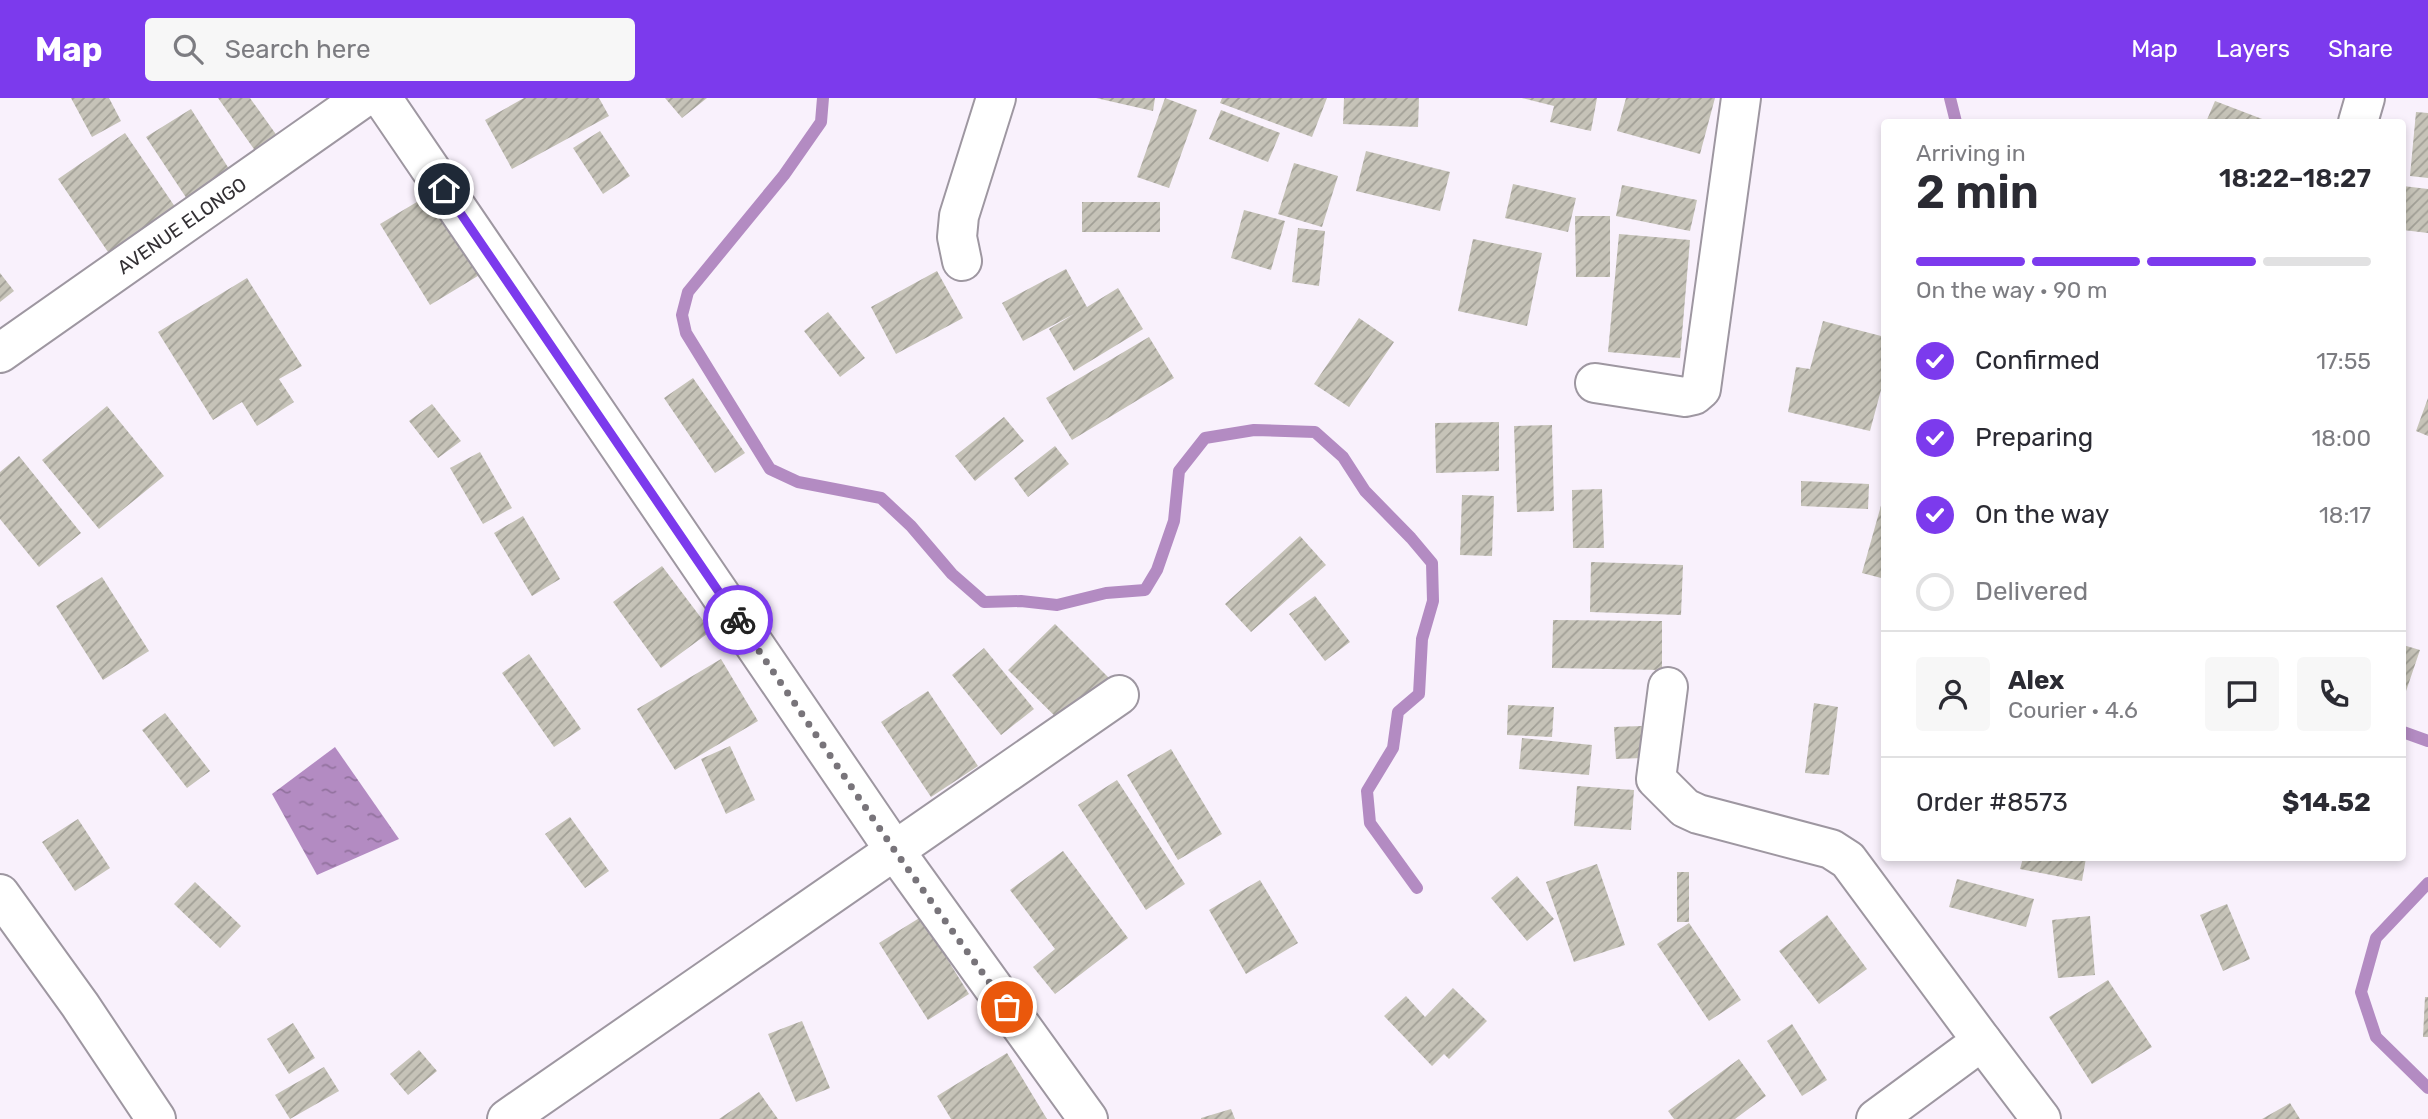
<!DOCTYPE html>
<meta charset="utf-8">
<style>
body{margin:0;font-family:Rubik,sans-serif;background:#f7f7f7;color:#2b2b33;height:100vh;display:flex;flex-direction:column;font-size:26px;white-space:nowrap}
*{box-sizing:border-box;margin:0}
p{font-size:23px;color:#7c7c81}
.icon{flex:none;width:38px;height:38px;fill:none;stroke:currentColor;stroke-width:2;stroke-linecap:round;stroke-linejoin:round}
.map{position:relative;flex:1;overflow:hidden}
.sheet{position:absolute;left:1881px;top:21px;width:525px;height:742px;display:flex;flex-direction:column;background:#fff;border-radius:7px;box-shadow:0 4px 10px #0003}
.sheet>*{flex:none}
.pin{position:absolute;display:grid;place-items:center;width:60px;height:60px;color:#fff;margin:-30px;border:4px solid #fff;border-radius:50%;box-shadow:0 2px 7px #0007}
.courier{position:absolute;display:grid;place-items:center;width:70px;height:70px;margin:-35px;border:5px solid #7c3aed;border-radius:50%;background:#fff;color:#222;box-shadow:0 2px 9px #0007}
.headline em{font-style:normal;font-weight:600}
.headline div{display:flex;flex-direction:column-reverse}
.headline{display:flex;align-items:center;justify-content:space-between;height:119px;padding:0 35px}
h1{font-size:46px;font-weight:600;line-height:52px}
.bar{display:grid;grid-template-columns:repeat(4,1fr);gap:10px 7px;align-content:center;height:84px;padding:0 35px}
.bar i{height:9px;border-radius:5px;background:#e1e1e2}
.bar .active{background:#7c3aed}
.bar p{grid-column:span 4}
.line{display:flex;align-items:center;gap:18px;padding:0 35px;border-top:2px solid #e1e1e2}
.line div{flex:1}
.round{display:grid;place-items:center;flex:none;width:74px;height:74px;border-radius:7px;background:#f7f7f7}
ol{padding:0 35px;list-style:none}
li{display:flex;align-items:center;gap:21px;height:77px}
li p{margin-inline-start:auto}
li .icon{padding:7px;border-radius:50%;background:#7c3aed;color:#fff;stroke-width:4}
li:last-child{color:#7c7c81}
li i{width:38px;height:38px;border:4px solid #e1e1e2;border-radius:50%}
header{display:flex;align-items:center;gap:42px;box-sizing:border-box;height:98px;padding:0 35px;background:#7c3aed;color:#fff}
header strong{font-size:33px}
nav{display:flex;gap:38px;margin-inline-start:auto;font-size:24px}
.search{width:490px;height:63px;background:#f7f7f7;display:flex;align-items:center;gap:18px;box-sizing:border-box;padding:0 24px;border-radius:7px;color:#7c7c81;font-size:26px}
.map>svg:first-child{display:block}
.water{fill:url(#water-ripples)}
.lines{fill:none;stroke-linecap:round;stroke-linejoin:round}
.stream{stroke:#b38bc2;stroke-width:12}
.building{fill:url(#building-hatch)}
.street-casing{stroke:#9e97a1;stroke-width:42}
.street{stroke:#fff;stroke-width:38}
.done{stroke:#78747a;stroke-width:7;stroke-dasharray:0 12.6}
.route{stroke:#7c3aed;stroke-width:9}
.labels{text-anchor:middle;dominant-baseline:central;stroke-width:6;stroke-linejoin:round;paint-order:stroke}
.street-label{font-size:19px;fill:#333034;stroke:#fff}
</style>
<header>
<strong>Map</strong>
<div class="search"><svg class="icon" aria-label="search" viewBox="0 0 24 24"><circle cx="10" cy="10" r="6"/><path d="M15 15l6 6"/></svg>Search here</div>
<nav><a>Map</a><a>Layers</a><a>Share</a></nav>
</header>
<div class="map">
<svg width="2428" height="1021" viewBox="0 0 2428 1021">
<defs>
<pattern id="water-ripples" width="26" height="14" patternUnits="userSpaceOnUse" patternTransform="scale(1.75)"><rect width="26" height="14" fill="#b38bc2"/><path d="M2 4q2-2 4 0t4 0M15 11q2-2 4 0t4 0" fill="none" stroke="#92729e"/></pattern>
<pattern id="building-hatch" width="6" height="6" patternUnits="userSpaceOnUse" patternTransform="scale(1.75)"><rect width="6" height="6" fill="#c6c3b8"/><path d="M-1 1l2-2M0 6l6-6M5 7l2-2" fill="none" stroke="#a19f96"/></pattern>
</defs>
<rect width="100%" height="100%" fill="#f9f1fc"/>
<path class="water" d="M335 649 399 741 317 777 272 696Z"/>
<g class="lines">
<path class="stream" d="M823 0 821 24 784 77 688 194 682 217 686 235 770 371 798 384 881 400 911 428 952 476 984 504 1021 503 1057 507 1106 495 1145 492 1157 472 1174 423 1179 373 1205 340 1254 332 1315 334 1343 359 1365 393 1411 440 1432 465 1433 503 1422 541 1419 596 1398 614 1393 650 1367 693 1370 725 1417 790
M1950 0 1956 24
M2403 634 2428 643
M2428 785 2376 840 2361 894 2376 939 2428 990"/>
</g>
<path class="building" d="M71 0H109L121 23 92 39Z
M218 0H250L290 56 268 71Z
M524 0H599L609 18 512 71 485 22Z
M665 0H707L682 20Z
M1096 0H1155L1153 13Z
M1165 0 1197 12 1169 90 1137 79Z
M1222 0H1327L1312 39 1220 5Z
M1344 0H1419L1418 29 1343 26Z
M1522 0H1597L1591 33 1550 24 1554 8Z
M1626 0H1715L1700 56 1617 33Z
M2215 3 2270 24H2206Z
M191 11 231 74 187 101 146 39Z
M1221 12 1280 35 1268 64 1209 41Z
M2416 14 2428 15V80L2410 78Z
M600 33 630 78 603 96 573 50Z
M125 35 186 125 119 170 58 81Z
M1366 53 1450 74 1440 113 1356 93Z
M1294 65 1338 78 1322 129 1278 116Z
M1513 86 1576 100 1568 134 1505 120Z
M1622 87 1697 102 1690 133 1616 118Z
M2403 88 2428 91V135L2403 132Z
M437 92 486 173 430 207 380 126Z
M1082 104H1160V134H1082Z
M1244 112 1285 123 1271 172 1231 160Z
M1575 118H1610V179H1576Z
M1298 130 1325 133 1319 188 1292 184Z
M1619 136 1690 142 1680 260 1608 254Z
M1473 141 1542 155 1527 228 1458 213Z
M1066 171 1087 209 1118 190 1143 231 1074 273 1049 231 1074 216 1023 243 1002 205Z
M937 173 963 220 896 256 871 209Z
M0 175 14 193 0 204Z
M247 180 302 268 279 281 294 304 257 328 242 304 213 322 158 234Z
M828 214 865 260 840 279 804 233Z
M1359 220 1394 244 1349 309 1314 286Z
M1823 223 1885 239V277L1870 333 1788 314 1796 269 1810 271Z
M1149 239 1174 280 1072 342 1046 300Z
M693 280 745 355 715 375 664 300Z
M2428 300V338L2416 333Z
M432 306 461 343 438 360 409 323Z
M107 308 164 378 99 431 42 362Z
M1004 319 1024 343 975 383 955 358Z
M1499 324V373L1436 375 1435 325Z
M1552 327 1554 413 1517 414 1514 328Z
M1055 348 1069 366 1028 399 1014 380Z
M480 354 512 410 483 426 450 370Z
M19 358 81 435 39 469 0 421V374Z
M1801 383 1869 386 1868 411 1801 408Z
M1602 391 1604 450H1573L1572 392Z
M1462 397 1494 398 1492 458 1460 457Z
M1882 404 1885 405V481L1862 475Z
M523 418 560 481 532 498 494 435Z
M1300 438 1326 467 1251 534 1225 506Z
M1591 464 1683 467 1681 517 1590 514Z
M662 468 711 533 661 570 613 504Z
M102 479 149 553 103 582 56 508Z
M1315 498 1350 544 1325 563 1289 516Z
M1553 522 1662 523V572L1552 570Z
M1055 526 1112 583 1066 629 1008 572Z
M2403 547 2420 552 2403 602Z
M984 550 1034 611 1001 637 952 577Z
M529 556 581 631 554 649 502 575Z
M721 561 758 623 675 672 637 611Z
M928 593 978 668 931 699 881 624Z
M1814 605 1838 609 1829 677 1805 675Z
M1508 607 1554 609 1552 639 1507 637Z
M165 615 210 673 187 690 142 632Z
M1642 628 1643 660 1616 661 1614 629Z
M1522 640 1592 647 1589 677 1519 671Z
M730 648 755 702 726 716 701 661Z
M1171 651 1222 736 1178 762 1127 677Z
M1117 682 1185 786 1146 812 1078 707Z
M1577 688 1634 692 1631 732 1574 728Z
M570 719 609 773 585 790 545 736Z
M78 721 110 770 75 793 42 744Z
M1063 753 1128 840 1055 896 1033 869 1055 851 1010 792Z
M2023 760H2086L2082 783 2020 771Z
M1597 766 1625 847 1574 864 1546 784Z
M1677 774H1689V824H1677Z
M1517 778 1554 821 1527 843 1491 800Z
M1957 781 2034 801 2026 829 1949 809Z
M1260 782 1298 845 1246 876 1209 812Z
M195 784 241 828 220 850 174 806Z
M2227 806 2250 861 2223 873 2200 817Z
M1827 817 1867 871 1819 906 1779 853Z
M2090 818 2095 877 2058 880 2052 822Z
M921 819 969 896 928 922 879 845Z
M1689 825 1741 902 1709 923 1657 846Z
M2108 882 2152 949 2092 986 2049 919Z
M1453 890 1487 923 1449 961 1444 956 1432 968 1384 918 1406 898 1425 919Z
M2425 899H2428V939H2423Z
M802 923 830 990 796 1004 768 936Z
M293 925 315 960 289 976 267 941Z
M1792 926 1827 982 1802 998 1767 943Z
M419 952 437 973 408 997 390 976Z
M1007 955 1047 1021H951L937 998Z
M1739 961 1766 998 1735 1021H1674L1668 1013Z
M324 969 339 993 290 1021 275 997Z
M759 994 778 1021H719Z
M2290 1005 2300 1021H2262Z
M1231 1011 1235 1021H1201V1020Z"/>
<g class="lines">
<defs>
<g id="street">
<path d="M382 0 895 753 1088 1021"/>
<path d="M2358 24 2365 0"/>
<path d="M962 163 957 139 959 118 996 0"/>
<path id="s1" d="M0 255 363 0"/>
<path d="M1595 285 1685 299 1694 297 1701 291 1741 0"/>
<path d="M1668 589 1656 681 1685 710 1698 716 1831 751 1848 762 1982 943 1876 1021"/>
<path d="M0 796 80 907 156 1021"/>
<path d="M1982 943 2041 1021"/>
<path d="M507 1021 1119 597"/>
</g>
</defs>
<use href="#street" class="street-casing"/>
<use href="#street" class="street"/>
</g>
<g class="lines">
<path class="done" d="M738 522 895 753 1007 909"/>
<path class="route" d="M444 91 738 522"/>
</g>
<g class="labels">
<g class="street-label">
<text stroke="none"><textPath href="#s1" startOffset="222">AVENUE ELONGO</textPath></text>
</g>
</g>
</svg>
<div class="pin" style="left:1007px;top:909px;background:#ea580c"><svg class="icon" aria-label="bag" viewBox="0 0 24 24"><path d="M5 8h14l-1 12H6zM9 8a3 3 0 0 1 6 0"/></svg></div>
<div class="pin" style="left:444px;top:91px;background:#1f2937"><svg class="icon" aria-label="home" viewBox="0 0 24 24"><path d="M3 11l9-7 9 7M6 9v11h12V9"/></svg></div>
<div class="courier" style="left:738px;top:522px"><svg class="icon" aria-label="bike" viewBox="0 0 24 24"><circle cx="6" cy="16" r="4"/><circle cx="18" cy="16" r="4"/><path d="M6 16l4-8h5l3 8M10 8l3 8H6M13 5h3"/></svg></div>
<section class="sheet">
<div class="headline"><div><h1>2 min</h1><p>Arriving in</p></div><em>18:22–18:27</em></div>
<div class="bar"><i class="active"></i><i class="active"></i><i class="active"></i><i></i><p>On the way · 90 m</p></div>
<ol>
<li><svg class="icon" aria-label="check" viewBox="0 0 24 24"><path d="M5 12l5 5 9-10"/></svg>Confirmed<p>17:55</p></li>
<li><svg class="icon" aria-label="check" viewBox="0 0 24 24"><path d="M5 12l5 5 9-10"/></svg>Preparing<p>18:00</p></li>
<li><svg class="icon" aria-label="check" viewBox="0 0 24 24"><path d="M5 12l5 5 9-10"/></svg>On the way<p>18:17</p></li>
<li><i></i>Delivered</li>
</ol>
<div class="line" style="height:126px"><a class="round"><svg class="icon" aria-label="person" viewBox="0 0 24 24"><circle cx="12" cy="8" r="4"/><path d="M4 21q1-7 8-7t8 7"/></svg></a><div><b>Alex</b><p>Courier · 4.6</p></div><a class="round"><svg class="icon" aria-label="chat" viewBox="0 0 24 24"><path d="M4 5h16v11H9l-5 4z"/></svg></a><a class="round"><svg class="icon" aria-label="phone" viewBox="0 0 24 24"><path d="M5 4h4l2 5-3 2q2 4 5 5l2-3 5 2v4C11 20 4 13 5 4z"/></svg></a></div>
<div class="line" style="height:91px"><div>Order #8573</div><b>$14.52</b></div>
</section>
</div>
